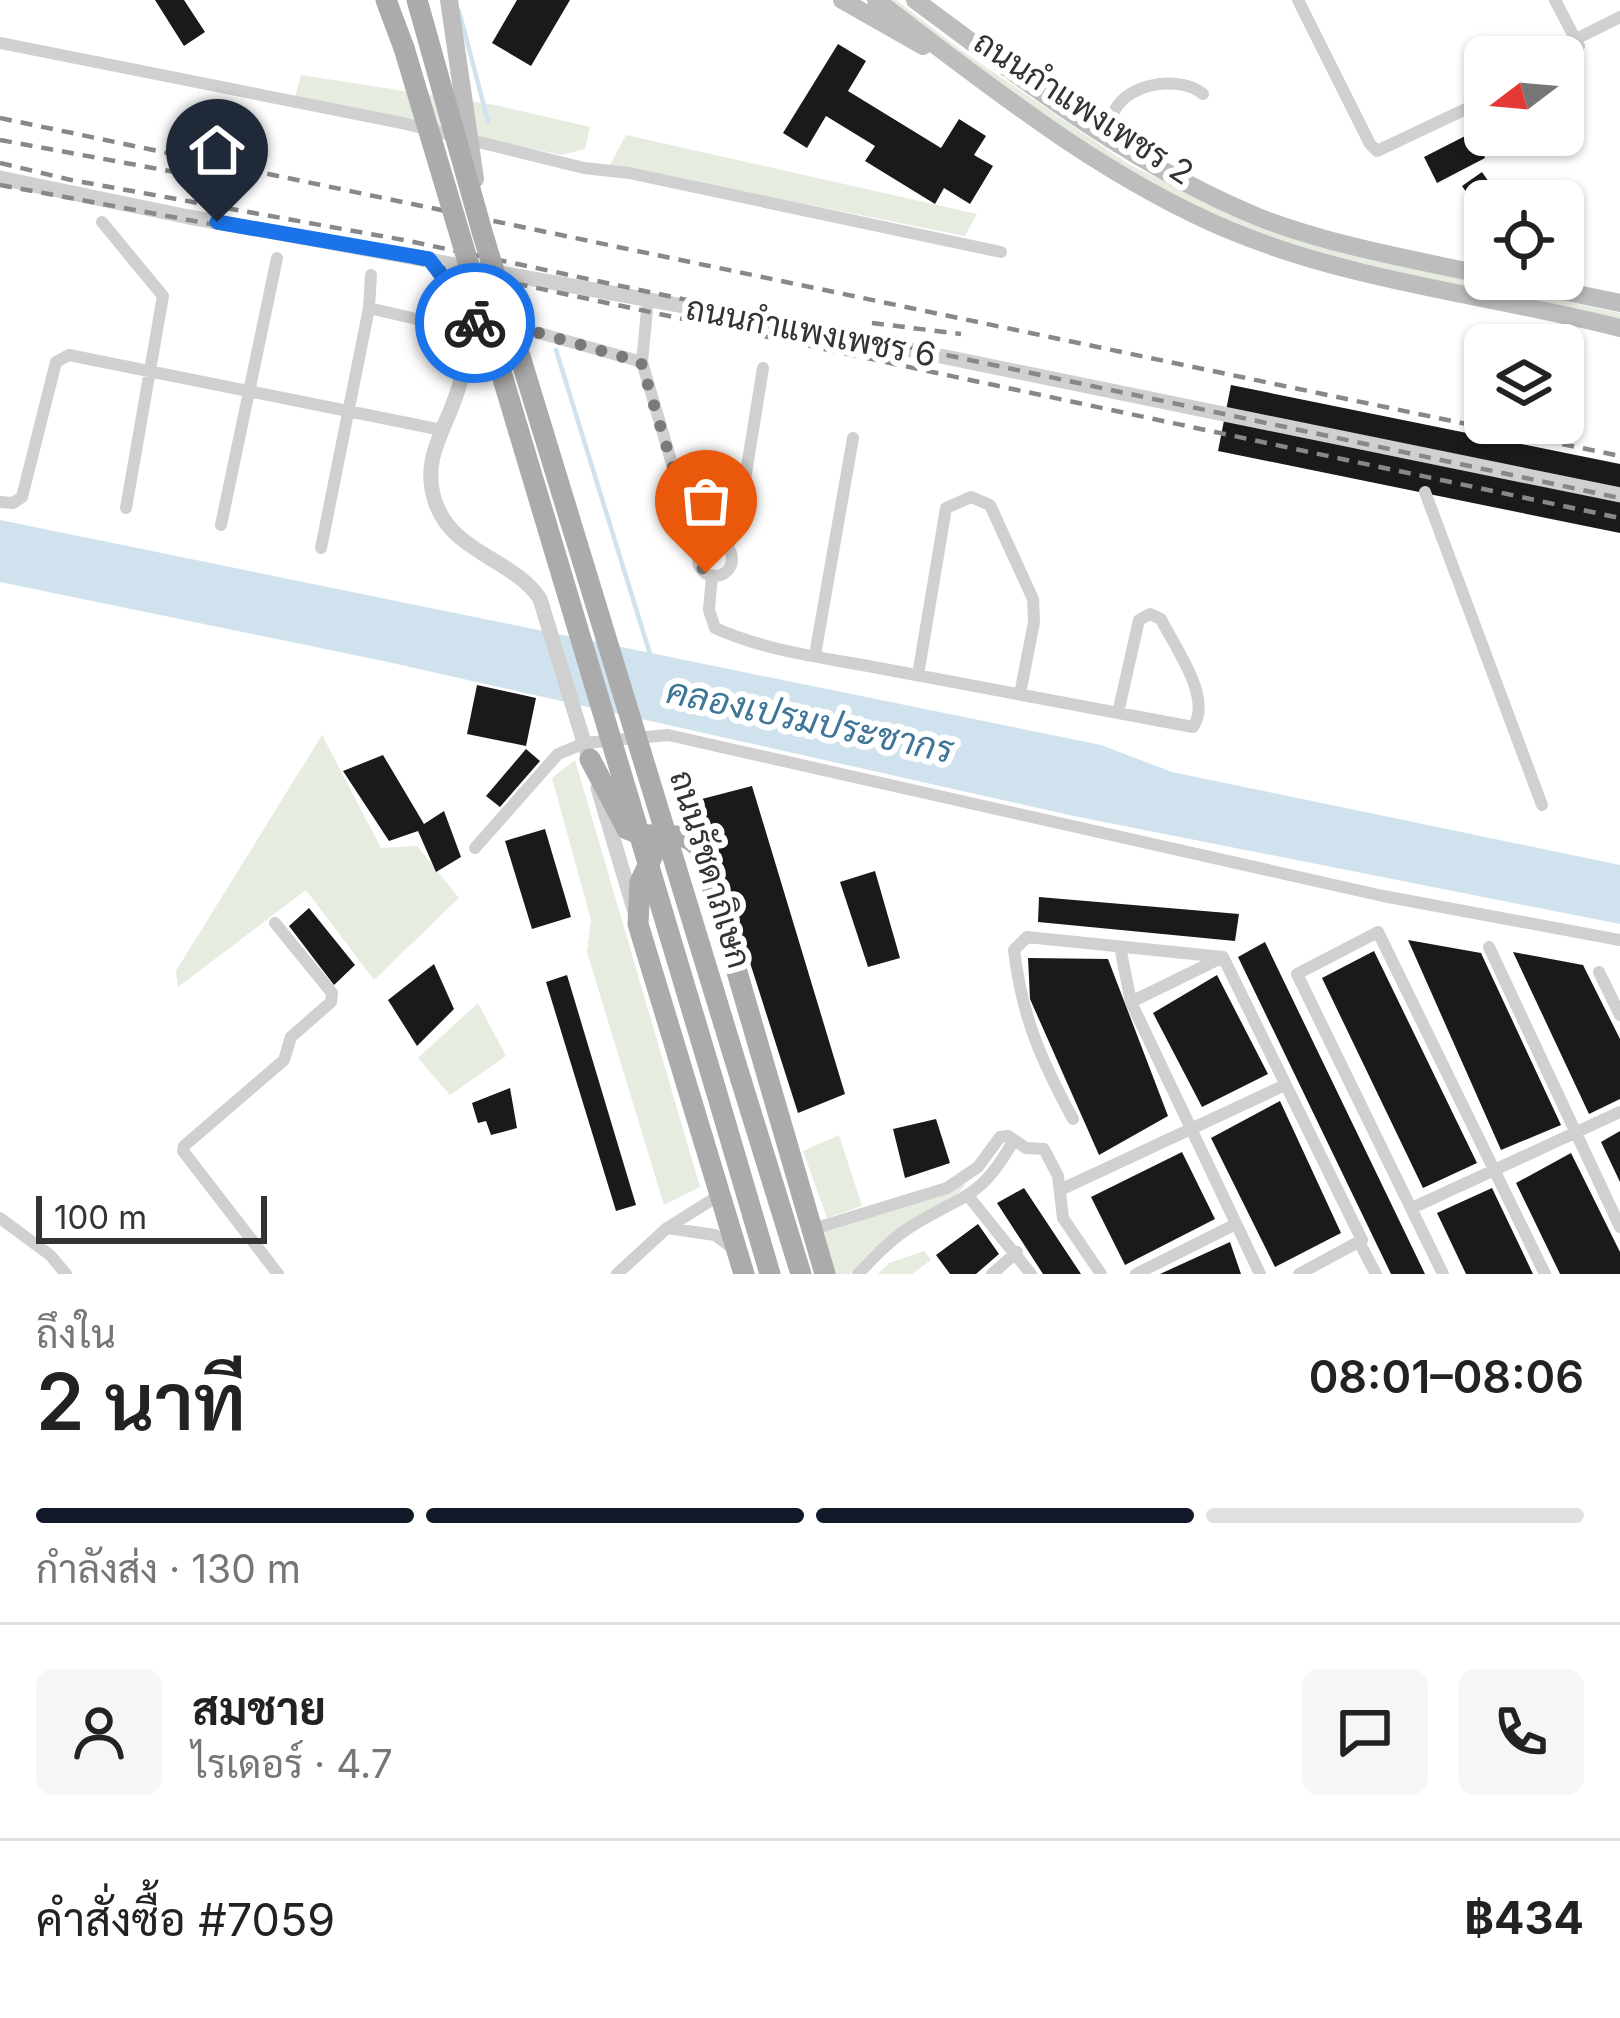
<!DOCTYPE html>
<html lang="th">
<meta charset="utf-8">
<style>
body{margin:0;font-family:Inter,Sarabun,sans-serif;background:#f6f6f6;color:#222;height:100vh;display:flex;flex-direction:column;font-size:45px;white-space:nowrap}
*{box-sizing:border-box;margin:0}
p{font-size:39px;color:#767676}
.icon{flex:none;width:66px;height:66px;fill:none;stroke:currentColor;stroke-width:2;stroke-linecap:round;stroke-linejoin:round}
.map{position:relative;height:1274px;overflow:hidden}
.details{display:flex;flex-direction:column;background:#fff;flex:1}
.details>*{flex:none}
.needle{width:78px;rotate:254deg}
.controls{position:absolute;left:1464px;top:36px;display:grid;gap:24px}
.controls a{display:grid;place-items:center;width:120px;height:120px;border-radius:18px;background:#fff;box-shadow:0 3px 9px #0004;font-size:60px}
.scale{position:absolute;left:36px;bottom:30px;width:231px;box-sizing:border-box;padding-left:12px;border:6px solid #333;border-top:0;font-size:33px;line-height:42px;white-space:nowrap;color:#333;-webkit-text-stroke:9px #fff;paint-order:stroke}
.pin{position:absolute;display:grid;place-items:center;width:102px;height:102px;color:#fff;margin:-123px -51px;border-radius:50% 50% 50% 0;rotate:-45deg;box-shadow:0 0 12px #0007}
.pin .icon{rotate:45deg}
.courier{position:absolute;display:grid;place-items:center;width:120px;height:120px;margin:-60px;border:9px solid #1a73e8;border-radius:50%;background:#fff;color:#222;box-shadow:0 3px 15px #0007}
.summary em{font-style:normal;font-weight:600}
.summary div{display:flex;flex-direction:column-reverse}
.summary{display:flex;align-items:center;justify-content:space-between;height:204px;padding:0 36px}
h1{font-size:78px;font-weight:600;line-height:90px}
.bar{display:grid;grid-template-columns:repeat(4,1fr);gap:18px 12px;align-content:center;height:144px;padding:0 36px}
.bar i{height:15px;border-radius:9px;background:#e0e0e0}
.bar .on{background:#111827}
.bar p{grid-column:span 4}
.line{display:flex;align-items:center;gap:30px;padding:0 36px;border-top:3px solid #e0e0e0}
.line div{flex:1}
.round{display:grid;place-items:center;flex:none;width:126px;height:126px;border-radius:18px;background:#f6f6f6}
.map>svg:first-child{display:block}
.green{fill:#e6ecdf}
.water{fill:#cfe2ee}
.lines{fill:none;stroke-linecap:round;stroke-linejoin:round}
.stream{stroke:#cfe2ee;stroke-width:4.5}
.building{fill:#1a1a1a}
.minor{stroke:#d0d0d0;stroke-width:12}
.tertiary{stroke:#d0d0d0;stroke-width:15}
.secondary{stroke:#bdbdbd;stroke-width:18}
.primary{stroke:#ababab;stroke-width:21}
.rail{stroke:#888;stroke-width:4.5;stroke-dasharray:12 9;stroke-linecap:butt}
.secondary-bridge{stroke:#bdbdbd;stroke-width:18}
.primary-bridge{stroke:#ababab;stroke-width:21}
.done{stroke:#7a7a7a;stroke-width:12;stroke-dasharray:0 21.6}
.route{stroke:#1a73e8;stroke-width:15}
.labels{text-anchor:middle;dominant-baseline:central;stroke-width:12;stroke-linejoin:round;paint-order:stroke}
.street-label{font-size:33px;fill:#333;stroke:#fff}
.water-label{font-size:36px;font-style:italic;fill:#3f7597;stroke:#fff}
</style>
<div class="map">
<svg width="1620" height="1274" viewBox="0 0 1620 1274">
<rect width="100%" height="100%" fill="#fff"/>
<path class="green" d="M887 0H896L961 50 1130 165 1262 228 1343 253 1620 313V319C1513 297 1404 279 1300 247 1151 202 1008 95 887 0Z
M301 75 495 105 590 127 585 149 562 155 295 98Z
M626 135 977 214 965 236 610 165Z
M322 735 381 848 417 846 459 898 374 980 306 890 178 987 176 971Z
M575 760 700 1187 664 1205 587 952 591 920 552 778Z
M478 1003 506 1056 450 1095 418 1058Z
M839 1135 862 1206 827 1218 803 1151Z
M965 1184C955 1202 934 1206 917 1217 892 1232 869 1252 850 1274H835L824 1231 934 1198Z
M924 1251 931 1260 912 1274H878L889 1263Z"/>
<path class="water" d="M0 520 1101 745 1172 772 1620 865V924L1074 816 388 662 0 582Z"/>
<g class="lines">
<path class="stream" d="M459 11 488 121
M556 350 650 654"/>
</g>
<path class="building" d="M155 0H184L205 32 184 46Z
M517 0H570L531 66 492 43Z
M838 44 866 61 848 91 941 148 959 119 986 136 974 155 993 166 970 204 944 188 935 204 865 161 875 146 826 116 807 148 783 133Z
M1473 132 1485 158 1437 183 1424 157Z
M1482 172 1502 201H1485V219L1462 186Z
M1231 385 1620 464V533L1218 451Z
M477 685 536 698 526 746 467 734Z
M526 749 540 761 500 807 486 796Z
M383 755 424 824 444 811 461 857 436 872 418 831 389 841 343 771Z
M752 786 845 1094 798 1113 698 800Z
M545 829 571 917 532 929 505 841Z
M875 871 900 958 868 967 840 882Z
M1039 897 1239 914 1235 941 1038 922Z
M309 908 355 965 334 985 289 926Z
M1408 940 1481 953 1561 1125 1501 1150Z
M1265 942 1425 1274H1391L1238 957Z
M1374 951 1477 1163 1423 1188 1322 978Z
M1513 952 1583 965 1620 1039V1099L1589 1114Z
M1028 958 1108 959 1168 1116 1099 1155 1030 999Z
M434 964 454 1009 417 1046 388 1000Z
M567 975 636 1205 616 1211 546 982Z
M1217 975 1268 1074 1202 1107 1153 1013Z
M510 1088 517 1128 491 1135 486 1121 478 1123 472 1103Z
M1280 1101 1341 1233 1275 1267 1211 1138Z
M936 1119 950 1163 905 1178 893 1129Z
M1620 1131V1182L1601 1142Z
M1182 1152 1215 1219 1125 1265 1091 1197Z
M1571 1153 1620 1252V1274H1560L1516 1183Z
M1024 1188 1081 1274H1043L997 1203Z
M1492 1188 1533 1274H1466L1437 1213Z
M978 1224 999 1254 976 1274H950L936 1255Z
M1230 1242 1241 1274H1160Z"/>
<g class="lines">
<path class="minor" d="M1298 0 1370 144 1377 151 1485 100
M1555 0 1579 46 1563 61
M1576 39 1620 17
M0 43 402 123 584 168 629 173 1001 252
M1106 134C1109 126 1112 113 1118 105 1135 82 1181 76 1203 94
M102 222 163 296 126 508
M369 308 425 321
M483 324 539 333 642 362 685 508 702 548
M642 362 648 300
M1425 492 1542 805
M0 502 13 503 22 497 56 362 69 355 442 430
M221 525 277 258
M698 559a17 17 0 1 1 34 0a17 17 0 1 1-34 0Z
M321 548 369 308 371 275
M728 548 742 498 763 368
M712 575 709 610 715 628C768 652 827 658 884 669 987 688 1090 708 1193 727 1213 698 1175 648 1161 619L1150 614 1139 620 1118 713
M815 655 853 438
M918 675 946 508 971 497 990 505 1033 599 1034 622 1020 694
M475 848 558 754 585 743 668 735 1383 896 1620 940
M275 923 332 993 331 1002 291 1037 284 1060 184 1146 183 1151 278 1274
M1120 947 1131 1002 1260 1274
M1489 947 1620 1227
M1223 957 1362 1240 1299 1274
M1599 972 1620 1015
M1073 1119C1041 1060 1022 1017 1014 950L1027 937 1223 957 1131 1002
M1060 1190 1285 1085
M969 1197 1031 1274
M1412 1208 1620 1112
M0 1218 50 1255 66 1274
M667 1228 715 1235 731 1247
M813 1229 947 1188 978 1167 1000 1137 1008 1136 1026 1148 1044 1149 1058 1176 1063 1218 1101 1274
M1359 1242 1376 1274
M617 1274 667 1228 718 1196
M858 1274C876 1255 893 1237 915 1224 967 1193 981 1198 1014 1140
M992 1274 1017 1252
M1136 1274 1236 1224
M1443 1274 1297 974 1378 932 1545 1274"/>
<path class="tertiary" d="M0 178 189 217 789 325 1620 495
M429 259C474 317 475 355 446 421 434 449 425 471 435 501 451 553 513 558 540 599L591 765
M598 788 634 909"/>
<path class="secondary" d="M842 0 923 46
M876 0C987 84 1099 175 1229 230 1353 282 1490 295 1620 328
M915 0C1024 81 1136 168 1263 219 1335 246 1410 259 1485 275
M1505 279 1620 303"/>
<path class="primary" d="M386 0 404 48
M590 759 627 829C655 844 687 822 703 855L825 1274
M653 855 640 882 638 924 744 1274
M741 1080 801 1274
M715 1087 770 1274"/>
<path class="rail" d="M0 118 1620 456
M0 140 175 172
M0 163 71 180 409 241 1620 498
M0 185 405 260 1620 518
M872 323 961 334"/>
<path class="secondary-bridge" d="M449 0 475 179"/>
<path class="primary-bridge" d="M417 0 483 235 741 1080
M404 48 715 1087"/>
</g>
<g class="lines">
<path class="done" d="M475 323 539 333 641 362 685 508 702 548 699 564 706 573"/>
<path class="route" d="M217 222 429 259 449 285 464 321 475 323"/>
</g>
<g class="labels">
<g class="street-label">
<text transform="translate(1084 107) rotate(33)">ถนนกำแพงเพชร 2</text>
<text transform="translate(811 331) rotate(11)">ถนนกำแพงเพชร 6</text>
<text transform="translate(711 869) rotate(73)">ถนนรัชดาภิเษก</text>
</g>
<g class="water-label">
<text transform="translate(810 720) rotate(12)">คลองเปรมประชากร</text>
</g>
</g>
</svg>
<div class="controls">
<a><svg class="needle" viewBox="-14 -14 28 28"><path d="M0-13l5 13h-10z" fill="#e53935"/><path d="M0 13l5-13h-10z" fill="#767676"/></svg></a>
<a><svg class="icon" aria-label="locate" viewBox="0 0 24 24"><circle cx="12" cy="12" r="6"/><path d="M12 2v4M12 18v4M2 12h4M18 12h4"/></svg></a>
<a><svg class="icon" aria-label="layers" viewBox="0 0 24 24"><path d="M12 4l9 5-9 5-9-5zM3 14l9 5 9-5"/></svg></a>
</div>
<div class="scale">100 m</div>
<div class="pin" style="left:706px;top:573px;background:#ea580c"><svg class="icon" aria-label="bag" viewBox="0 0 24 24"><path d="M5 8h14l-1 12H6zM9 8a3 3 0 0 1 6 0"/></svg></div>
<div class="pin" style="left:217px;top:222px;background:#1f2937"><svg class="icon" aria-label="home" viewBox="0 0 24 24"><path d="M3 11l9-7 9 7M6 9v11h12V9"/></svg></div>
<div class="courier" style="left:475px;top:323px"><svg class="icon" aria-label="bike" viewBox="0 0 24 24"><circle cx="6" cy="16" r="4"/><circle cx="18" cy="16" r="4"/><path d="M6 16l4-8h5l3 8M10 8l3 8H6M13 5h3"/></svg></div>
</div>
<section class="details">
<div class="summary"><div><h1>2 นาที</h1><p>ถึงใน</p></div><em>08:01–08:06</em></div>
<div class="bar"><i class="on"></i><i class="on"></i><i class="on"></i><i></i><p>กำลังส่ง · 130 m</p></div>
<div class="line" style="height:216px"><a class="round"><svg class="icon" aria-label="person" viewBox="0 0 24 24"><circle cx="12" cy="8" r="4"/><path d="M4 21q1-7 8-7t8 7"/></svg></a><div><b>สมชาย</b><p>ไรเดอร์ · 4.7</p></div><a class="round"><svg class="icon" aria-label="chat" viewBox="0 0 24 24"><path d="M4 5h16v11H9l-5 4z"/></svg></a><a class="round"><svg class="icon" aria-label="phone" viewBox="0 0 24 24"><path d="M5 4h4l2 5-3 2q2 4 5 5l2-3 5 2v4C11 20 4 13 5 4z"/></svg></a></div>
<div class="line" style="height:156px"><div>คำสั่งซื้อ #7059</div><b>฿434</b></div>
</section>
